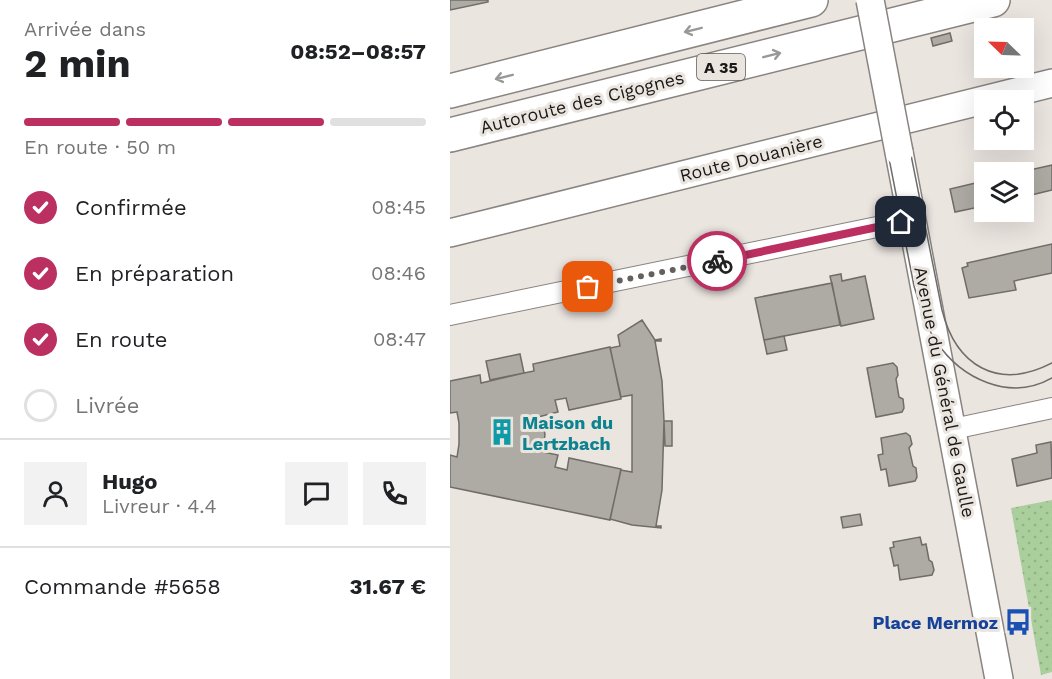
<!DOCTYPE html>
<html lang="fr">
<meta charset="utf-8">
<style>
body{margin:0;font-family:"Work Sans",sans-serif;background:#f2f2f2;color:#202124;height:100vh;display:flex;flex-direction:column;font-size:22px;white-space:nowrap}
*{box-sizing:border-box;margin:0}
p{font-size:20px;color:#757577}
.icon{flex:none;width:33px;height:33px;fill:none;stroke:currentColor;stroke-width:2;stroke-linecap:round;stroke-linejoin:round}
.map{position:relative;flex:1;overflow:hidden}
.details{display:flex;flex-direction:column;background:#fff;width:450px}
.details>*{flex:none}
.needle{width:39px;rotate:293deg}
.controls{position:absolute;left:524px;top:18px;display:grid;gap:12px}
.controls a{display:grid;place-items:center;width:60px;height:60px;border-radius:0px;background:#fff;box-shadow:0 6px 24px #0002;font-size:30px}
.pin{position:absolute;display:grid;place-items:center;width:51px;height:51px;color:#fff;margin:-26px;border-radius:12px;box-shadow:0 3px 9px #0006}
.courier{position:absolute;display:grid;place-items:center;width:60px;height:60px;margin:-30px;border:4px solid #bc2f61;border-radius:50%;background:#fff;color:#222;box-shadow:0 2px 8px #0007}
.overview em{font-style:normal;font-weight:700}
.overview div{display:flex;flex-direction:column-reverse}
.overview{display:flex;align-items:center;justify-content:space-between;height:102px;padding:0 24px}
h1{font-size:39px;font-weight:700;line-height:45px}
.bar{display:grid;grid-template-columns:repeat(4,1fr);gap:9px 6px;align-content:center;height:72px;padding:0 24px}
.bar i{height:8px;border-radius:4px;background:#e0e0e0}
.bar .current{background:#bc2f61}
.bar p{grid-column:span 4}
.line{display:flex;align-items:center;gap:15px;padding:0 24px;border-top:2px solid #e0e0e0}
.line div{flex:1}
.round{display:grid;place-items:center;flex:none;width:63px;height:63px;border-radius:0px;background:#f2f2f2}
ol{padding:0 24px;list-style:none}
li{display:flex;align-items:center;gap:18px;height:66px}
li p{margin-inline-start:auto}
li .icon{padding:6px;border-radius:50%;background:#bc2f61;color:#fff;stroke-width:4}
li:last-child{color:#757577}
li i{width:33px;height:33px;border:3px solid #e0e0e0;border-radius:50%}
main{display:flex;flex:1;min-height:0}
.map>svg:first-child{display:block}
.grass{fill:url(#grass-dots)}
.building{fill:#aeaaa4;stroke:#706c67;stroke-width:1.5}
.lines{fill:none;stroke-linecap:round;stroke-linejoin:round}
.street-casing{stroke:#8a8480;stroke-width:22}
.secondary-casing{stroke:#8a8480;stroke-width:30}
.highway-casing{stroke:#8a8480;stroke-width:36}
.street{stroke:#fff;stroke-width:20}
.secondary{stroke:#fff;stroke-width:27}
.highway{stroke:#fff;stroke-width:33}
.tram{stroke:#6f6c69;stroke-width:1.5}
.secondary-bridge-casing{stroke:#8a8480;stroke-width:30;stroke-linecap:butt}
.secondary-bridge{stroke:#fff;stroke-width:27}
.oneway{stroke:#989897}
.done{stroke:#64605d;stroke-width:6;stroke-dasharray:0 10.8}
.route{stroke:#bc2f61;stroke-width:8}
.labels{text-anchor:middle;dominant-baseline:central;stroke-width:6;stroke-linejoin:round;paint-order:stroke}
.shield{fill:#ebe5e0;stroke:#595653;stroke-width:1.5}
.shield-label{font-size:16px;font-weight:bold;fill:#1b1917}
.street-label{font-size:18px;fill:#1b1917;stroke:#ebe5e0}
.culture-label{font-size:18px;font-weight:bold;fill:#0d838f;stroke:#ebe5e0;text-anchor:start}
.transit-label{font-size:18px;font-weight:bold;fill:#164399;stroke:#ebe5e0;text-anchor:end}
</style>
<main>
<section class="details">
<div class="overview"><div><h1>2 min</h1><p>Arrivée dans</p></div><em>08:52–08:57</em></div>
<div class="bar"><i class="current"></i><i class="current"></i><i class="current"></i><i></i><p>En route · 50 m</p></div>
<ol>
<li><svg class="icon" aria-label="check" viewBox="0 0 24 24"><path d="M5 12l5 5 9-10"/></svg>Confirmée<p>08:45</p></li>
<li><svg class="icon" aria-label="check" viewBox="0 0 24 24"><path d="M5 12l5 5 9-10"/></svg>En préparation<p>08:46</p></li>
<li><svg class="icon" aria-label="check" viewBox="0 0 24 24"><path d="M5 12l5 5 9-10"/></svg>En route<p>08:47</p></li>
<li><i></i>Livrée</li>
</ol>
<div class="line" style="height:108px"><a class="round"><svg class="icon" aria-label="person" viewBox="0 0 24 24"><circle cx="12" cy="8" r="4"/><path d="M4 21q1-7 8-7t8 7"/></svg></a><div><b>Hugo</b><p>Livreur · 4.4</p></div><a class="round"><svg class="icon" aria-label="chat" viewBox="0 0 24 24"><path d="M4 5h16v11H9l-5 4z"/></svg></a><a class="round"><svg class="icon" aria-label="phone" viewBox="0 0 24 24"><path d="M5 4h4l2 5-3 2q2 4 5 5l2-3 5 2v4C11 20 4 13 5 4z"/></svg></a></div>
<div class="line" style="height:78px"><div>Commande #5658</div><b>31.67 €</b></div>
</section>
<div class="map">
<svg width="602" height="679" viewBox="0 0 602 679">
<defs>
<pattern id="grass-dots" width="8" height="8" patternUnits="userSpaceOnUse" patternTransform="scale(1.5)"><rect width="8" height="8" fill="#aacf9c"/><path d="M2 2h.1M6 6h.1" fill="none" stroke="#92b186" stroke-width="1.8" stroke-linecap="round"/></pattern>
</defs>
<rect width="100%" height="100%" fill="#ebe5e0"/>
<path class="grass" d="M602 500V672L591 675 561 508Z"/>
<path class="building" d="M0 0H38V2L0 10Z
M500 33 502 41 483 46 481 38Z
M602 165V190L573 197V172H571Z
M534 181V206L505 212 500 189Z
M602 244V273L564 281 566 290 519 298 512 268 518 266 517 263Z
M391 274 392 281 415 276 424 319 391 326 380 276Z
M382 283 390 325 314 340 305 298Z
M192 320 205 340 211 339V341H205L212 381 214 421 212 490 206 526H211V528L182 525 160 519 171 470 182 472V395L171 397 160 348 170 346 168 335Z
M334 336 337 350 317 354 314 340Z
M160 347 171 399 119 410 116 398 105 400 108 412 88 417 92 423 95 434 94 442 88 451 108 455 105 467 117 470 119 458 171 469 160 520 0 487V455L7 457 9 444V423L7 412 0 413V381L30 375 31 383 74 373 84 371 83 364Z
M70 354 74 373 40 380 36 361Z
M443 363 447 367 448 375 446 379 449 397 453 399 454 408 452 412 426 417 417 368Z
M214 421H222V446H215Z
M456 433 460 436 462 444 459 448 463 466 466 468 467 477 465 481 439 486 436 469 431 470 428 455 433 454 431 438Z
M601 442 602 478 567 486 562 459 587 453 586 445Z
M410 514 412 525 393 528 391 517Z
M470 537 472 545 476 544 479 560 482 562 484 570 482 575 450 580 448 565 444 566 440 548 444 547 443 542Z"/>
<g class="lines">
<defs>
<path id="street" d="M0 315 461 220
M503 429 602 408"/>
<path id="secondary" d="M449 152 549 679
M0 233 602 83"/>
<path id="highway" d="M0 91 361 0
M0 135 543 0"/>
</defs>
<use href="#street" class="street-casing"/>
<use href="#secondary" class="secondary-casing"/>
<use href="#highway" class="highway-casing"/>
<use href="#street" class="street"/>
<use href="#secondary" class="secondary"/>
<use href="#highway" class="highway"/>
<path class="tram" d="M408 0 464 286C470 305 475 325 486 341 511 379 560 402 602 378
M430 0 492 310C506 366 548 391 602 363"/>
<defs>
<path id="secondary-bridge" d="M420 0 449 152"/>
</defs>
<use href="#secondary-bridge" class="secondary-bridge-casing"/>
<use href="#secondary-bridge" class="secondary-bridge"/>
</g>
<defs><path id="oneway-shaft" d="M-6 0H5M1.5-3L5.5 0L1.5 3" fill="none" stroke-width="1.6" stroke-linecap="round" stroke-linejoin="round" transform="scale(1.5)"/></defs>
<g class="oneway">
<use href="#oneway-shaft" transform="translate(243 30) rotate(166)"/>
<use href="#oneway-shaft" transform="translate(322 55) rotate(-14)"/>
<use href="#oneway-shaft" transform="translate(54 77) rotate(166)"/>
</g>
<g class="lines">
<path class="done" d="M138 287 267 261"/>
<path class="route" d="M267 261 451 222"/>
</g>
<defs>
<symbol id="building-bare" viewBox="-9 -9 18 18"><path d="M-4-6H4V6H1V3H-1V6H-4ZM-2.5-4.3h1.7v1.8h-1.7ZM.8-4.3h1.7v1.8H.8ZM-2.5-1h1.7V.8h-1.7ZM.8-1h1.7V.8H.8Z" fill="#0f9aa8" stroke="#ebe5e0" stroke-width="2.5" paint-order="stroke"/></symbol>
<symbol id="bus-bare" viewBox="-9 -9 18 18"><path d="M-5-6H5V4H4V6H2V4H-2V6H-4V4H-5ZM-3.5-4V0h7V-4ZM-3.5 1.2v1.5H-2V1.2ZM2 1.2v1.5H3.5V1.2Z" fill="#1a4fb4" stroke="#ebe5e0" stroke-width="2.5" paint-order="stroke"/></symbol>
</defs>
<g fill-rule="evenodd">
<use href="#building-bare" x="33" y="413" width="38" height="38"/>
<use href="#bus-bare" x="549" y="603" width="38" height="38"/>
</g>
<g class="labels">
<rect class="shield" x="247" y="54" width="48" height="26" rx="4.5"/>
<g class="shield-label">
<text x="271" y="67">A 35</text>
</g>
<g class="street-label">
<text transform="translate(132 102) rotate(-14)">Autoroute des Cigognes</text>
<text transform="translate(301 158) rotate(-14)">Route Douanière</text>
<text transform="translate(495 392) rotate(79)">Avenue du Général de Gaulle</text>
</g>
<g class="culture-label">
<text x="72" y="422">Maison du<tspan x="72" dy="21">Lertzbach</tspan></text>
</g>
<g class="transit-label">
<text x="548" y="622">Place Mermoz</text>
</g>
</g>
</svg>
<div class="controls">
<a><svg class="needle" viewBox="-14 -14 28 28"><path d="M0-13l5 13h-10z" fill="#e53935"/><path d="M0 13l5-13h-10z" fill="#757577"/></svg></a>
<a><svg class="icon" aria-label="locate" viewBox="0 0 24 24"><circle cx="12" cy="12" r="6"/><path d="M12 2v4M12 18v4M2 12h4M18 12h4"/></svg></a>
<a><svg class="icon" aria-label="layers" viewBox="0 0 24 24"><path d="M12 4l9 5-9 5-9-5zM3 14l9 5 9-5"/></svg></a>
</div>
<div class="pin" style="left:138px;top:287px;background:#ea580c"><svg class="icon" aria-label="bag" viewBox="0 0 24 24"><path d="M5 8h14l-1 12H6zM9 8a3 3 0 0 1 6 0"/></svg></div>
<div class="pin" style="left:451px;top:222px;background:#1f2937"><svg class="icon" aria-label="home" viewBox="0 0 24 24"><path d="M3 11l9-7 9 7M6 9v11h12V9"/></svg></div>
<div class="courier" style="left:267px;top:261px"><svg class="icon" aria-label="bike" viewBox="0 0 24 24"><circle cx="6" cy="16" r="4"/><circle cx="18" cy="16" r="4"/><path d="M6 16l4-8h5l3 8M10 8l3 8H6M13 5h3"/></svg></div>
</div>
</main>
